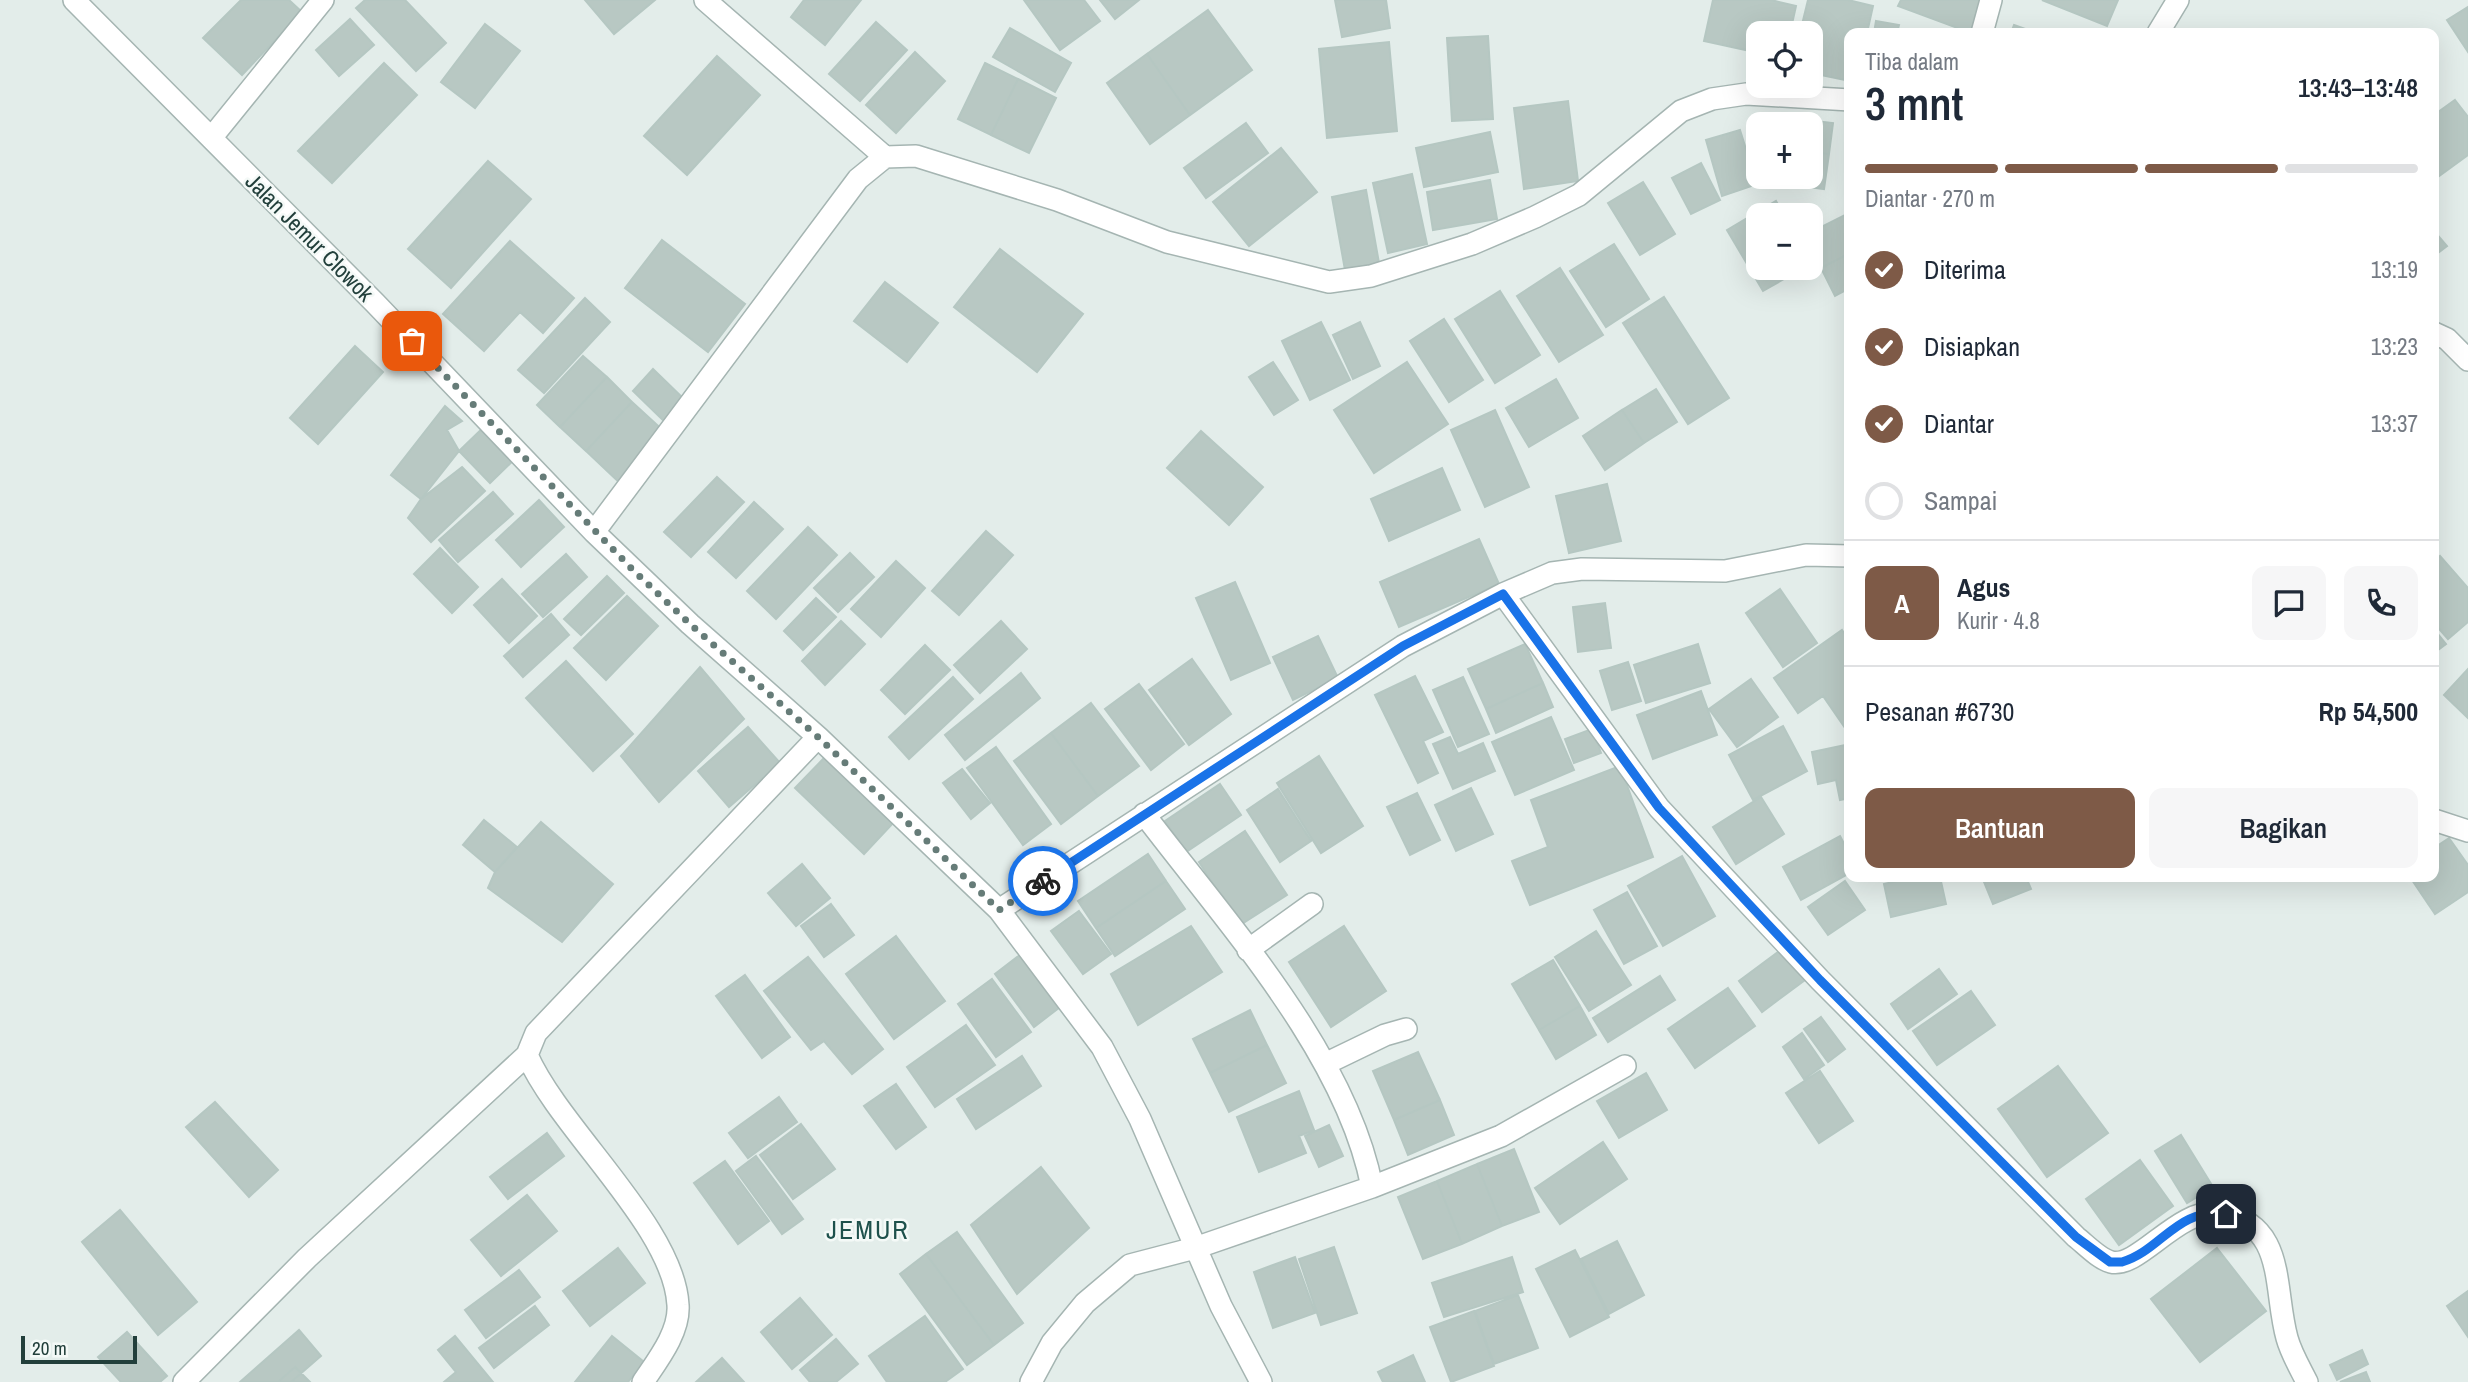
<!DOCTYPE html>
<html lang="id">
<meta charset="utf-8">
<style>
body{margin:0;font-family:"Archivo Narrow",sans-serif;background:#f6f6f7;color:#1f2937;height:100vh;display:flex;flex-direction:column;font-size:26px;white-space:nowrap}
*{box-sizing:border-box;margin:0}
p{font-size:23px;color:#747a83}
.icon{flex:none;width:38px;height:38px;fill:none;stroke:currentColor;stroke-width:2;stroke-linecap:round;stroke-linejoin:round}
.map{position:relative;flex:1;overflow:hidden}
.panel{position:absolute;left:1844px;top:28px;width:595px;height:854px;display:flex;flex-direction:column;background:#fff;border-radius:14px;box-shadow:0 7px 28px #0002}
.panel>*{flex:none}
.controls{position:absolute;left:1746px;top:21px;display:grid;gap:14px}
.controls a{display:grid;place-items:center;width:77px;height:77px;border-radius:14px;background:#fff;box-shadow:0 7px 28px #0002;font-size:35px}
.scale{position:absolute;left:21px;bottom:18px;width:116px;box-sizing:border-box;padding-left:7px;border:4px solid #223f3b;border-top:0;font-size:19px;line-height:24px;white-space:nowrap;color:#223f3b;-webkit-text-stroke:5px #f4f9f7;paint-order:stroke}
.pin{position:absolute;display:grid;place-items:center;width:60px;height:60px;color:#fff;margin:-30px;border-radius:14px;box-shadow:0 4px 10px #0006}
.courier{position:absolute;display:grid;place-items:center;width:70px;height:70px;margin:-35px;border:5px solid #1a73e8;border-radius:50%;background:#fff;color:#222;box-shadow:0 2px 9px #0007}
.overview em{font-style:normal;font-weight:600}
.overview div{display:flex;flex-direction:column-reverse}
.overview{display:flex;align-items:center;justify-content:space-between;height:119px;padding:0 21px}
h1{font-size:46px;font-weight:600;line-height:52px}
.bar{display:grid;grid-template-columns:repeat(4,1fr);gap:10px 7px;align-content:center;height:84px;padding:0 21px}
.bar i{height:9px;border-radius:5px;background:#e0e1e3}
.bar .current{background:#7e5a47}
.bar p{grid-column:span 4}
.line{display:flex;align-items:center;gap:18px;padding:0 21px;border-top:2px solid #e0e1e3}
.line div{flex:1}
.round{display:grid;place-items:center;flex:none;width:74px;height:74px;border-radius:14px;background:#f6f6f7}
ol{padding:0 21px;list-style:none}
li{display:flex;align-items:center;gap:21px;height:77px}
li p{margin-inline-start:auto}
li .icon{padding:7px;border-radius:50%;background:#7e5a47;color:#fff;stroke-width:4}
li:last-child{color:#747a83}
li i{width:38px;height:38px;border:4px solid #e0e1e3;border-radius:50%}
.cta{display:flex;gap:14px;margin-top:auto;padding:14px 21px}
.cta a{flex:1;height:80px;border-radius:14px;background:#7e5a47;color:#fff;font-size:28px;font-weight:600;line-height:80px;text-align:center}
.cta a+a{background:#f6f6f7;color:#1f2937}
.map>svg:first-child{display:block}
.building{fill:#b8c8c3;stroke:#b5c7c2;stroke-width:2}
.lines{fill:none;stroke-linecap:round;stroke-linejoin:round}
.minor-casing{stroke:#a5b5b2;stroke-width:24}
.minor{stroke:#fff;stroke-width:21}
.done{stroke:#667c78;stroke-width:7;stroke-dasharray:0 12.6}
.route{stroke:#1a73e8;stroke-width:9}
.labels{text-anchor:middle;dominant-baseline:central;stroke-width:5;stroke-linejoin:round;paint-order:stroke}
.street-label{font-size:23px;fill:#223f3b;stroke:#f4f9f7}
.quarter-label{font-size:26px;letter-spacing:2px;fill:#1e514c;stroke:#f4f9f7}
</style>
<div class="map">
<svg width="2468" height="1382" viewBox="0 0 2468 1382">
<rect width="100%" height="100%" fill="#e3edea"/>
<path class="building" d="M241 0H289L302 12 242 75 203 38Z
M365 0H405L446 43 416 71 356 8Z
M585 0H655L614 34Z
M804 0H861L825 45 791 17Z
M1024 0H1084L1100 21 1060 50Z
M1100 0H1139L1115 19Z
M1335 0H1386L1390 28 1342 37Z
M1713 0H1771L1796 6 1790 33H1759V53L1704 41Z
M1808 0H1848L1873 6 1867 33H1850V81L1811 73V33H1800Z
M1901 0H1985L1971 33 1898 6Z
M2042 0H2118L2107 26Z
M2468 7V52L2447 20Z
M1208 10 1252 70 1190 115 1147 54Z
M350 19 374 45 339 76 316 50Z
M1876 21 1899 25 1897 33H1874Z
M876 22 907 50 860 101 829 74Z
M485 24 520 51 475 108 441 82Z
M2014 25 2037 33H2011Z
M1010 28 1071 63 1055 92 993 57Z
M1488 36 1493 119 1452 121 1447 38Z
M1389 42 1397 131 1327 138 1319 49Z
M915 52 945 81 896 133 866 105Z
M1147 54 1190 115 1150 144 1107 83Z
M717 56 760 95 687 175 644 136Z
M384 63 417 95 332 183 298 151Z
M985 63 1018 79 991 135 958 119Z
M1018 79 1056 98 1029 153 991 135Z
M2455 100 2468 117V155L2438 177 2434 172V115Z
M1568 101 1578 181 1524 189 1514 108Z
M1766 115 1833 123 1829 154 1811 152V124H1765Z
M1246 123 1268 153 1206 198 1184 168Z
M1740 130 1757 184 1722 196 1706 140Z
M1490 132 1498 172 1424 187 1416 148Z
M1281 148 1317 192 1249 246 1213 202Z
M1811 152 1829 154 1824 189 1758 180 1759 171V177H1811Z
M488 161 531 199 451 288 408 249Z
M1701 163 1720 200 1691 214 1672 178Z
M1412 174 1427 244 1388 253 1373 183Z
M1490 180 1497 219 1433 230 1427 192Z
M1643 182 1675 234 1640 255 1608 203Z
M1366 190 1379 263 1345 270 1332 197Z
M1776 201 1784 215H1759V268H1803L1763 291 1727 230Z
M1847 214 1850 253 1821 268 1811 250V232Z
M2434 231 2447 246 2434 256Z
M662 240 745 304 708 352 625 288Z
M510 241 574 298 543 333 520 312 484 351 443 314Z
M1614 244 1649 299 1606 327 1570 271Z
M1000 249 1083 314 1037 372 954 307Z
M1850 253V288L1835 296 1821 268Z
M1560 268 1603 335 1559 362 1517 296Z
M885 282 938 323 907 362 854 321Z
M1500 291 1540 355 1495 383 1455 319Z
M1664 297 1729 398 1688 424 1623 323Z
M585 298 610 322 544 393 518 370Z
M1444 319 1483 380 1449 402 1410 341Z
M1321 322 1350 380 1310 400 1282 341Z
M1360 322 1380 366 1353 379 1333 335Z
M355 346 383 372 318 444 290 418Z
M583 356 607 377 560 427 537 405Z
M1273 362 1298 400 1274 415 1249 377Z
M1407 362 1448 424 1374 473 1334 410Z
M653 369 686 401 665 422 633 391Z
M607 377 632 402 586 451 560 427Z
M1556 379 1578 418 1529 447 1506 408Z
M1656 389 1677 422 1644 443 1622 410Z
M632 402 667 434 621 484 586 451Z
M445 406 462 421 447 430 459 451 421 499 391 475Z
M1495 410 1529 487 1485 507 1451 430Z
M1622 410 1644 443 1605 470 1583 436Z
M487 424 518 456 490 483 459 451Z
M1201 431 1263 487 1229 525 1167 468Z
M462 467 485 491 431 542 408 518 421 499Z
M1442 468 1460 510 1389 541 1371 499Z
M717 477 744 502 691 557 664 532Z
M1607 484 1621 541 1569 553 1556 496Z
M493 492 513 514 458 562 439 540Z
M539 500 564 527 521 567 496 540Z
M754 502 783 529 736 578 708 552Z
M808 527 837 555 776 619 747 591Z
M986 531 1013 555 959 615 932 591Z
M1479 539 1499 584 1399 627 1380 582Z
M440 548 478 587 452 613 414 574Z
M850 553 874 577 838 612 814 588Z
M566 554 587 577 543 617 522 594Z
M2440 556 2468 588V622L2448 639 2434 623V561Z
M896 561 925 588 881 637 851 609Z
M607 576 624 593 581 635 564 619Z
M502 579 537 616 509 643 474 605Z
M1235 582 1270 663 1231 680 1196 598Z
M1780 589 1817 643 1783 667 1746 613Z
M627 596 658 626 606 680 574 648Z
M816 598 836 617 803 650 784 631Z
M1605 603 1611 648 1578 652 1573 607Z
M551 614 569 635 523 677 504 656Z
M841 621 865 644 825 685 802 661Z
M1001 621 1027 649 980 693 954 665Z
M2434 629 2446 644 2434 653Z
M1842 630 1850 641V725L1845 728 1823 696 1798 713 1774 678Z
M1318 636 1338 678 1293 700 1273 657Z
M1525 644 1543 683 1486 709 1468 669Z
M1698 644 1710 683 1646 703 1634 665Z
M925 645 950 670 905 714 881 690Z
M1192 659 1231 714 1189 745 1149 690Z
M566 661 633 734 593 771 526 698Z
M1628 662 1641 701 1612 710 1600 671Z
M700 667 744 719 659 802 621 756Z
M2468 669V718L2444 695Z
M1021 673 1040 698 965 760 945 735Z
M1415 676 1443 732 1423 741 1438 773 1418 783 1375 695Z
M953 677 973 699 909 759 889 737Z
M1463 677 1489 734 1458 747 1433 690Z
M1751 679 1778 717 1737 747 1709 709Z
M1543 683 1553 707 1496 733 1486 709Z
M1139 684 1184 744 1151 770 1105 709Z
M1701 691 1717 735 1653 759 1637 715Z
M1091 703 1139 766 1098 796 1051 733Z
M1551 717 1574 770 1515 795 1492 742Z
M1783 726 1807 771 1753 800 1729 755Z
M748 727 780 763 729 807 698 771Z
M1592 729 1601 753 1574 763 1565 739Z
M1051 733 1098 796 1061 824 1014 761Z
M1450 737 1458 754 1483 743 1495 771 1453 789 1433 744Z
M1850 744V798L1840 800 1836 780 1818 784 1812 752Z
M996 747 1051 824 1023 845 967 768Z
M1319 756 1363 826 1321 853 1277 783Z
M825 757 894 822 864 854 795 788Z
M1620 766 1653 857 1530 905 1512 861 1548 847 1531 800Z
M962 769 990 803 971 819 943 783Z
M1220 784 1241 815 1186 852 1165 821Z
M1471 788 1493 834 1456 851 1435 805Z
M1278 789 1311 841 1280 862 1247 810Z
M1417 793 1440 840 1410 855 1387 807Z
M1761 797 1784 834 1736 864 1713 827Z
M484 820 517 847 495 872 463 845Z
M541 822 613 884 562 942 488 888 495 872Z
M1245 831 1287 895 1240 925 1199 862Z
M1840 836 1850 855V873L1801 900 1783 867Z
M2449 838 2468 865V892L2435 914 2410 877H2434V848Z
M1148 854 1166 881 1096 928 1078 901Z
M1682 856 1715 916 1663 946 1628 886Z
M802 864 830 898 796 926 768 893Z
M1914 877H1940L1946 904 1891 917 1884 884Z
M1982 877H2026L2031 889 1993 904Z
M1166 881 1185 909 1115 956 1096 928Z
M1845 881 1865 910 1828 935 1808 907Z
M1627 892 1657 946 1624 964 1594 910Z
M831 904 854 935 824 957 801 926Z
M1079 911 1111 954 1083 974 1051 931Z
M1191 926 1222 972 1138 1025 1111 974Z
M1344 926 1386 991 1331 1027 1289 962Z
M1596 931 1631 985 1589 1011 1555 957Z
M896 936 945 1001 894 1039 846 974Z
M1782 949 1805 980 1762 1012 1739 981Z
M1025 951 1064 1004 1034 1027 995 974Z
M808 957 883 1049 852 1074 824 1041 811 1050 764 991Z
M1553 960 1580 1006 1539 1030 1512 984Z
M1939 969 1957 994 1908 1029 1891 1004Z
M745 975 790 1037 762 1058 716 996Z
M1660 976 1675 1000 1608 1042 1593 1018Z
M992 979 1031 1032 996 1057 958 1004Z
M1728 988 1755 1026 1695 1068 1668 1029Z
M1971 991 1995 1025 1937 1065 1913 1031Z
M1580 1006 1596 1035 1556 1059 1539 1030Z
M1250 1010 1267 1045 1210 1073 1193 1039Z
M1821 1017 1845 1049 1828 1062 1804 1029Z
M966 1025 995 1065 935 1107 907 1067Z
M1802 1033 1824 1065 1804 1079 1783 1047Z
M1267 1045 1286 1083 1229 1112 1210 1073Z
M1418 1052 1440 1100 1394 1120 1373 1071Z
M1022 1056 1041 1086 976 1129 957 1099Z
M2058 1066 2108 1133 2047 1177 1998 1109Z
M1820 1071 1853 1121 1819 1143 1786 1093Z
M1646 1073 1667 1110 1619 1138 1597 1101Z
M896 1084 926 1127 896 1149 864 1106Z
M1299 1091 1314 1130 1299 1136 1306 1153 1259 1172 1237 1117Z
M779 1097 797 1122 748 1158 729 1133Z
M1440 1100 1454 1135 1408 1155 1394 1120Z
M215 1102 278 1170 249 1197 186 1127Z
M801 1124 835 1169 793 1199 760 1155Z
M1329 1125 1343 1156 1319 1167 1305 1136Z
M547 1133 564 1156 508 1199 490 1177Z
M2181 1135 2213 1187 2187 1203 2155 1151Z
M1603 1142 1627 1179 1560 1224 1535 1188Z
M1514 1149 1539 1212 1502 1226 1477 1164Z
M756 1156 803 1219 782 1234 736 1171Z
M2140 1160 2173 1206 2119 1245 2086 1199Z
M725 1161 769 1221 738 1244 694 1183Z
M1477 1164 1502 1226 1462 1244 1437 1181Z
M1041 1167 1089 1228 1017 1294 971 1225Z
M1437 1181 1462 1244 1423 1259 1398 1197Z
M527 1195 557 1231 501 1276 471 1240Z
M120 1210 197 1302 158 1335 82 1242Z
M957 1232 1023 1323 994 1345 926 1254Z
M1617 1241 1644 1295 1609 1314 1581 1259Z
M1334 1247 1357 1313 1321 1325 1299 1259Z
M618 1248 645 1283 590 1326 563 1291Z
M2217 1248 2266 1311 2200 1362 2151 1299Z
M1575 1250 1609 1317 1570 1337 1536 1269Z
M926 1254 994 1345 967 1365 900 1274Z
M1295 1257 1315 1313 1273 1328 1254 1272Z
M1512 1257 1523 1292 1444 1317 1432 1283Z
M519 1270 540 1297 486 1338 465 1310Z
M2468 1291V1337L2447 1306Z
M1518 1295 1538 1348 1494 1364 1475 1311Z
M800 1298 832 1335 792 1369 761 1332Z
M535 1306 549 1325 494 1368 479 1348Z
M1474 1311 1494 1366 1451 1382 1430 1327Z
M925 1316 963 1369 945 1382H887L869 1356Z
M299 1330 321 1356 291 1382H240Z
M127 1332 167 1376 160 1382H121L98 1357Z
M455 1336 493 1382H444L456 1372 438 1350Z
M612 1336 644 1362 628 1382H575Z
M836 1339 858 1364 836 1382H810L800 1370Z
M2362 1350 2368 1364 2337 1380 2330 1365Z
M1413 1355 1425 1382H1383L1378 1372Z
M722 1358 744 1382H696Z
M295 1367 310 1382H278Z
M2366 1372 2370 1382H2340Z"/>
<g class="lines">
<defs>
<path id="minor" d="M74 0 375 303 594 532 690 624 818 737 999 910 1102 1047 1140 1119 1221 1306 1261 1382
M705 0 885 157
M1982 33 1991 0
M2158 33 2178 0
M212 137 323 0
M2434 333 2447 339 2468 360
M594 532 858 179 885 157 916 156 1057 200 1167 242 1329 282 1371 276 1472 244 1535 217 1579 195 1681 111 1712 99 1746 94 1850 100
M1850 556 1806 555 1725 571 1582 569 1552 573 1503 594 1659 808 1820 980 2076 1237C2085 1244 2099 1259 2111 1262 2139 1269 2178 1207 2220 1213 2287 1224 2273 1288 2287 1338 2291 1353 2300 1368 2307 1382
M1144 814C1225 921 1346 1053 1372 1187
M2434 820 2468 831
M999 910 1403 646 1503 594
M1248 950 1312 904
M1325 1064 1385 1035 1406 1029
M184 1382 307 1258 527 1055
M643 1382C657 1361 680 1332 678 1305 674 1227 560 1130 527 1055L536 1033 818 737
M1031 1382 1052 1343 1085 1303 1130 1265 1195 1248 1372 1187 1501 1136 1625 1066"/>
</defs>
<use href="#minor" class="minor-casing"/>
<use href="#minor" class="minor"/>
</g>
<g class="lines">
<path class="done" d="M412 341 632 569 690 624 818 737 999 910 1043 881"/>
<path class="route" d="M1043 881 1403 646 1503 594 1659 808 1820 980 2076 1237 2110 1262H2122C2162 1250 2177 1207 2226 1214"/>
</g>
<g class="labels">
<g class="street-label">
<text transform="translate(310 237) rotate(45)">Jalan Jemur Clowok</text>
</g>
<g class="quarter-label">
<text x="868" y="1229">JEMUR</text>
</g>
</g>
</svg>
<div class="controls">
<a><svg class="icon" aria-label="locate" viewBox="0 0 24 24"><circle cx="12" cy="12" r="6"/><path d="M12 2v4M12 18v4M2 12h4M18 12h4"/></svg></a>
<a>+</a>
<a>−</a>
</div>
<div class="scale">20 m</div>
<div class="pin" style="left:412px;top:341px;background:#ea580c"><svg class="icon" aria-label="bag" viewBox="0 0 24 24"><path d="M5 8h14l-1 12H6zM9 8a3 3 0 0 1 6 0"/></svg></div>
<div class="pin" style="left:2226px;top:1214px;background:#1f2937"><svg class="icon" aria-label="home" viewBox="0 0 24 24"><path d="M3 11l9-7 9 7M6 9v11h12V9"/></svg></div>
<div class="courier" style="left:1043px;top:881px"><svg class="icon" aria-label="bike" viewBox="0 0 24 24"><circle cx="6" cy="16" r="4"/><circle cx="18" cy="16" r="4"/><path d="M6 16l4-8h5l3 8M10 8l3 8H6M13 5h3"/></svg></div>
<section class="panel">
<div class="overview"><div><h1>3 mnt</h1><p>Tiba dalam</p></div><em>13:43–13:48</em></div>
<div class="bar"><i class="current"></i><i class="current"></i><i class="current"></i><i></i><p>Diantar · 270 m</p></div>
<ol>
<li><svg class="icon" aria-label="check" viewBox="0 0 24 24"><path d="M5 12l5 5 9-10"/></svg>Diterima<p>13:19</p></li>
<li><svg class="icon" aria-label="check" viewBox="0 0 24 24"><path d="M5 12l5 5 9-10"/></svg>Disiapkan<p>13:23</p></li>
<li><svg class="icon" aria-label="check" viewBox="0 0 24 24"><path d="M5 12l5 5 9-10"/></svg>Diantar<p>13:37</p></li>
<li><i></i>Sampai</li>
</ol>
<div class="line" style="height:126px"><b class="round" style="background:#7e5a47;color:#fff">A</b><div><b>Agus</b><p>Kurir · 4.8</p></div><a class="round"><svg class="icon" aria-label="chat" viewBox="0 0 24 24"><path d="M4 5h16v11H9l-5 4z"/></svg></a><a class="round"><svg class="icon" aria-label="phone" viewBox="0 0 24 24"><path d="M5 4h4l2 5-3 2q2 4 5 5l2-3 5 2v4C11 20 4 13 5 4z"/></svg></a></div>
<div class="line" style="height:91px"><div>Pesanan #6730</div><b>Rp 54,500</b></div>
<div class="cta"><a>Bantuan</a><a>Bagikan</a></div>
</section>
</div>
